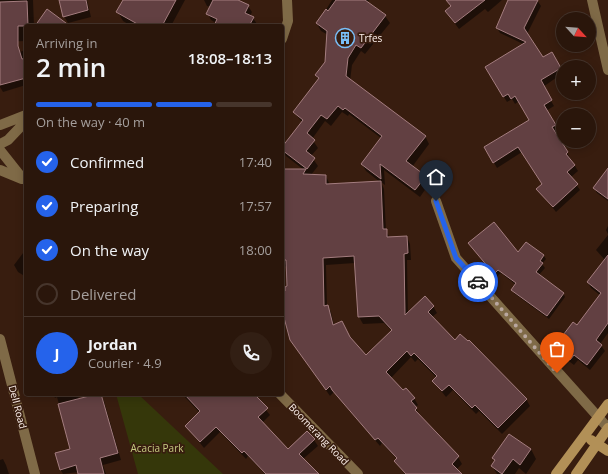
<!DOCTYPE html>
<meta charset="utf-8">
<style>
body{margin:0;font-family:"Open Sans",sans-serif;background:#321f14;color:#f1f3f6;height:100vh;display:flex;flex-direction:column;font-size:15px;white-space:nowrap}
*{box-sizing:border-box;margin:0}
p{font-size:13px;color:#a59f9d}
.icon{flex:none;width:22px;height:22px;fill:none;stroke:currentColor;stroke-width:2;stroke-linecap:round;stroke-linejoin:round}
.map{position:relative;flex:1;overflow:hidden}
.drawer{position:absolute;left:24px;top:24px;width:260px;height:372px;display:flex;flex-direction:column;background:#2a160b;border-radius:4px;box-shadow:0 2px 10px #0003,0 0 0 1px #46352c}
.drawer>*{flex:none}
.needle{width:26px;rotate:116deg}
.controls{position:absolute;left:556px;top:12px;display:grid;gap:8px}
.controls a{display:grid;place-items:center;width:40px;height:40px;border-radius:50%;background:#2a160b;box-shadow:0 2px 10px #0003,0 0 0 1px #46352c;font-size:20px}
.pin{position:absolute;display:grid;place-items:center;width:34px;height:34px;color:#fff;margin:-41px -17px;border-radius:50% 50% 50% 0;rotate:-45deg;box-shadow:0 0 4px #0007}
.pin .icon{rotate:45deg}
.courier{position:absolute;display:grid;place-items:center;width:40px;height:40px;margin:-20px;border:3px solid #2563eb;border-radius:50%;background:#fff;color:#222;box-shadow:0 1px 5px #0007}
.overview em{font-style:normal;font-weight:600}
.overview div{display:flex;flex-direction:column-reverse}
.overview{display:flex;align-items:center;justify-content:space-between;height:68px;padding:0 12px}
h1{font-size:26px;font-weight:600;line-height:30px}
.bar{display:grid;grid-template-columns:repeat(4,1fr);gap:6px 4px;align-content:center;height:48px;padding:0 12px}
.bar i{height:5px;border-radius:3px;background:#46352c}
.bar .selected{background:#2563eb}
.bar p{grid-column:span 4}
.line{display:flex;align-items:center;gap:10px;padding:0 12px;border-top:1px solid #46352c}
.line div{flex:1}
.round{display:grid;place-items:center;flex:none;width:42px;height:42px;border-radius:21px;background:#321f14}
ol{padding:0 12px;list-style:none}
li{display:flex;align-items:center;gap:12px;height:44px}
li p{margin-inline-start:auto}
li .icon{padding:4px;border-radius:50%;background:#2563eb;color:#fff;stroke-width:4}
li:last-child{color:#a59f9d}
li i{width:22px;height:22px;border:2px solid #46352c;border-radius:50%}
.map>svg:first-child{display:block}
.green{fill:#35370a}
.shadow{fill:#0007;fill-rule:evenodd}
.building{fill:#624042;stroke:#a47d7f;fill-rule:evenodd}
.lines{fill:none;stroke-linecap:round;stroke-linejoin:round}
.street{stroke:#7f6a47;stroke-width:10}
.secondary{stroke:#b29057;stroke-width:10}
.done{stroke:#b9a79f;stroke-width:4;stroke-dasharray:0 7.2}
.route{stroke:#2563eb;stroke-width:5}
.labels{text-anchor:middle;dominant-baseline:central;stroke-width:3.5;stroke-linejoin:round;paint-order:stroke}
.poi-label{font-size:10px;fill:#fef2ed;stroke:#381d0f;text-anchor:start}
.street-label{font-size:10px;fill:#fef2ed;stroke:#381d0f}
.park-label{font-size:10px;fill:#c6cc82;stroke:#381d0f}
</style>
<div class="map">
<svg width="608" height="474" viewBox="0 0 608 474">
<rect width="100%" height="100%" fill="#381d0f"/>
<path class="green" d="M116 394H138L223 474H138Z"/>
<path class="shadow" d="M0 0H33L34 26H26V41L0 42Z
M60 0H87L91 17 68 23 64 16Z
M124 0H185L171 26H131L123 21 118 12Z
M204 0H236L248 6 252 12 250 16 253 18 257 24 256 26H215L216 23 211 20 208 14 211 7 207 6Z
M332 0H369L367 3 385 16 390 23 365 54 361 51 352 65 350 81 425 136 429 144 412 167 425 177 429 184 420 197 384 170 385 185 381 182 384 189 386 231 390 238 407 237 410 244 411 260H407L408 314 433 306 437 313 432 317 455 341 526 399 530 406 502 434 479 411 476 414 453 390 446 397 433 381 437 378 418 359 415 362 411 357 391 378 403 392 414 398 418 405 415 407 420 416 458 457 462 464 456 470 460 474H405L395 461 397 459 382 443 380 446 334 392 330 396 291 340 284 312H282V292H286L288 287 287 266 284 267 282 263V170H304L286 156 282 148 302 122 294 112 319 80 316 75 326 62 328 35 321 31 317 24ZM342 112 348 116 349 114 381 138 362 164 366 171 380 182 330 185 326 176 311 175 318 166 311 156 318 148 312 139 325 121 331 126ZM355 263 359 317 363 324 384 323 392 331 366 357 334 325 331 312 327 305 326 265Z
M447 0H502L488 12 485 9 459 29 450 17 452 7Z
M509 0H537L541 6 527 34 542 58 551 53 563 73 543 87 554 106 546 111 558 131 555 133 578 171 571 177 580 190 556 212 538 189 543 185 522 152 497 168 485 147 530 120 519 101 515 104 512 99 507 102 486 68 523 44 500 33 497 28Z
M26 50V85L3 92 0 87V58Z
M608 169V201L597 193 594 188Z
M608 226V234L606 230Z
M608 235V333L600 344 605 351 590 370 578 360 574 365 562 356 559 351 561 347 558 343 577 327 601 296 591 288 588 283 605 260 596 250Z
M472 247 518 254 544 256 546 259 542 264 545 268 539 275 563 293 565 297 549 319 515 294 512 290 516 285 501 273 496 277Z
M26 249V277L18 272 14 265Z
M53 394H78L79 400 100 394 104 401 121 460 103 465 106 474H79V472L63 474 60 469 71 450 57 397 55 398Z
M182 394H253L270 415 262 423 288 450 314 440 318 446 303 459 318 474H265L248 456 246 459 220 432 204 448 186 426 200 413Z
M531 449 536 459 526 474 519 468 515 474H497L492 466 496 462 494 458Z
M3 459 6 465 9 474H0V460Z"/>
<path class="building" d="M59 0H86L88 10 63 17Z
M123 0H176L162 26H141L116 12Z
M213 0H238L249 5 245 13 254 17 249 26H214L217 19 206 14Z
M336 0H365L386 15 361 48 356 45 348 58 346 76 426 136 406 161 426 176 415 190 380 164 381 179 361 164 382 136 345 108 343 110 338 106 327 119 321 115 307 133 315 140 306 151 315 158 307 169 282 150V147L303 120 293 112 319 78 315 75 325 62 327 31 316 23 326 9 328 11Z
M446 0H485L455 23 445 11 451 6Z
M508 0H538L524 28 543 57 552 52 561 68 541 80 552 100 544 105 556 125 552 127 568 152 566 154 575 165 567 172 578 184 553 207 536 189 542 184 518 147 493 163 484 147 529 120 515 96 511 99 508 94 503 97 485 67 526 42 496 28Z
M27 1 28 26H18V46L22 59 26 58V78L0 85V2Z
M47 9 70 26H35Z
M608 168V199L593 188Z
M282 169H306L303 174 326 175V184L381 181 383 229H387V237L407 236 408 253 404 254 405 315 425 296 434 306 428 312 455 340 460 334 468 341 469 340 527 399 498 428 475 405 472 408 449 385 442 391 432 381 437 376 414 353 411 356 407 351 386 372 403 390 406 388 415 398 411 401 417 408 415 410 459 456 452 464 462 474H406L394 461 397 458 378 438 375 440 332 390 330 386 326 390 290 340 282 310V291H285V287L287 286 286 260H282ZM354 256 358 317 379 316 392 330 366 355 350 337 342 321 333 325 328 305 324 306 323 258Z
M494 222 518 252 526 242 544 255 540 261 543 263 536 272 564 293 547 316 511 290 516 283 498 270 494 274 468 243Z
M608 255V323L596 340 602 345 587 365 574 355 570 360 557 351 561 346 557 343 573 322 577 325 601 293 587 282Z
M97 394H101L118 453 100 458 104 474H78L76 465 60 470 55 453 70 449 58 404Z
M184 394H254L268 408 258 417 288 449 307 431 315 439 299 454 319 474H266L244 451 242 453 216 427 200 442 185 426 200 411Z
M509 434 531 449 520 465 513 459 502 474 491 466 495 460 492 458Z"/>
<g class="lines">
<path class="street" d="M592 0 608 70
M282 39 288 21 287 0
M0 125 26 115
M0 144 8 140 26 121
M0 150 23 179
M0 170 22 179
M436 201 456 258 608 428
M0 339 35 474
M280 394 358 474"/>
<path class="secondary" d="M591 440 608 451
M556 474 608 404
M576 474 608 428"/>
</g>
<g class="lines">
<path class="done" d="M478 282 557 373"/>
<path class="route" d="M436 201 456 258 478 282"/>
</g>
<defs>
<symbol id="building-ring" viewBox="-11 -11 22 22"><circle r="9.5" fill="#381d0f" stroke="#79bff8" stroke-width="1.5"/><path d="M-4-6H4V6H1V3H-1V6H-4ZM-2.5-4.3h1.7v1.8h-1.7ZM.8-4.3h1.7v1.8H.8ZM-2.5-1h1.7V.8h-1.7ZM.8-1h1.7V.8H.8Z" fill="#79bff8"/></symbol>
</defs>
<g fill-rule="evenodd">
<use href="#building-ring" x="334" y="27" width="22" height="22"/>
</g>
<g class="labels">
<g class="poi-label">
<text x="359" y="38">Trfes</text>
</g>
<g class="street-label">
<text transform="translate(18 407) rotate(75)">Dell Road</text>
<text transform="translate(319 434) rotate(46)">Boomerang Road</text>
</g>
<g class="park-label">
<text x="157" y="448">Acacia Park</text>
</g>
</g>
</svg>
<div class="controls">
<a><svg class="needle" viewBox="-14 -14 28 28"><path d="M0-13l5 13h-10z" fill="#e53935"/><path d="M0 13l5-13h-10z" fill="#a59f9d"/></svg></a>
<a>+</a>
<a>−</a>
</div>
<div class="pin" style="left:557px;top:373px;background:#ea580c"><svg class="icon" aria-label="bag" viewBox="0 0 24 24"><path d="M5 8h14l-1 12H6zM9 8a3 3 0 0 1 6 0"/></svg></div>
<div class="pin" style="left:436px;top:201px;background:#1f2937"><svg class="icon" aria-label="home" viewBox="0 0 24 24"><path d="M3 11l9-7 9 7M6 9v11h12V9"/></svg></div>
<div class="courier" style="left:478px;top:282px"><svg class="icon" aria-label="car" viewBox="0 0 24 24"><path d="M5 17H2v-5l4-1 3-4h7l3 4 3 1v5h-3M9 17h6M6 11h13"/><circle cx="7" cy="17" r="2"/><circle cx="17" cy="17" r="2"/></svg></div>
<section class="drawer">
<div class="overview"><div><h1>2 min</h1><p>Arriving in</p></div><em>18:08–18:13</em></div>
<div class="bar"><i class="selected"></i><i class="selected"></i><i class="selected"></i><i></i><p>On the way · 40 m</p></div>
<ol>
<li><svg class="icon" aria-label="check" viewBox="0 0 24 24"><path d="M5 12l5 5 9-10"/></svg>Confirmed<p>17:40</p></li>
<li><svg class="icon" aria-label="check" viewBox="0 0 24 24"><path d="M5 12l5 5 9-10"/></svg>Preparing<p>17:57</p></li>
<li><svg class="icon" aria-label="check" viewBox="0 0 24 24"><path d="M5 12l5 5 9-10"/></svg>On the way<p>18:00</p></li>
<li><i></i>Delivered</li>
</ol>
<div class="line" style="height:72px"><b class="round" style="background:#2563eb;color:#fff">J</b><div><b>Jordan</b><p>Courier · 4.9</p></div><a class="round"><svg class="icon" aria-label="phone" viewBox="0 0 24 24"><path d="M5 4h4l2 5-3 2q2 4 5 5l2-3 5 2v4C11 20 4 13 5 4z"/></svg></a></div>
</section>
</div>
